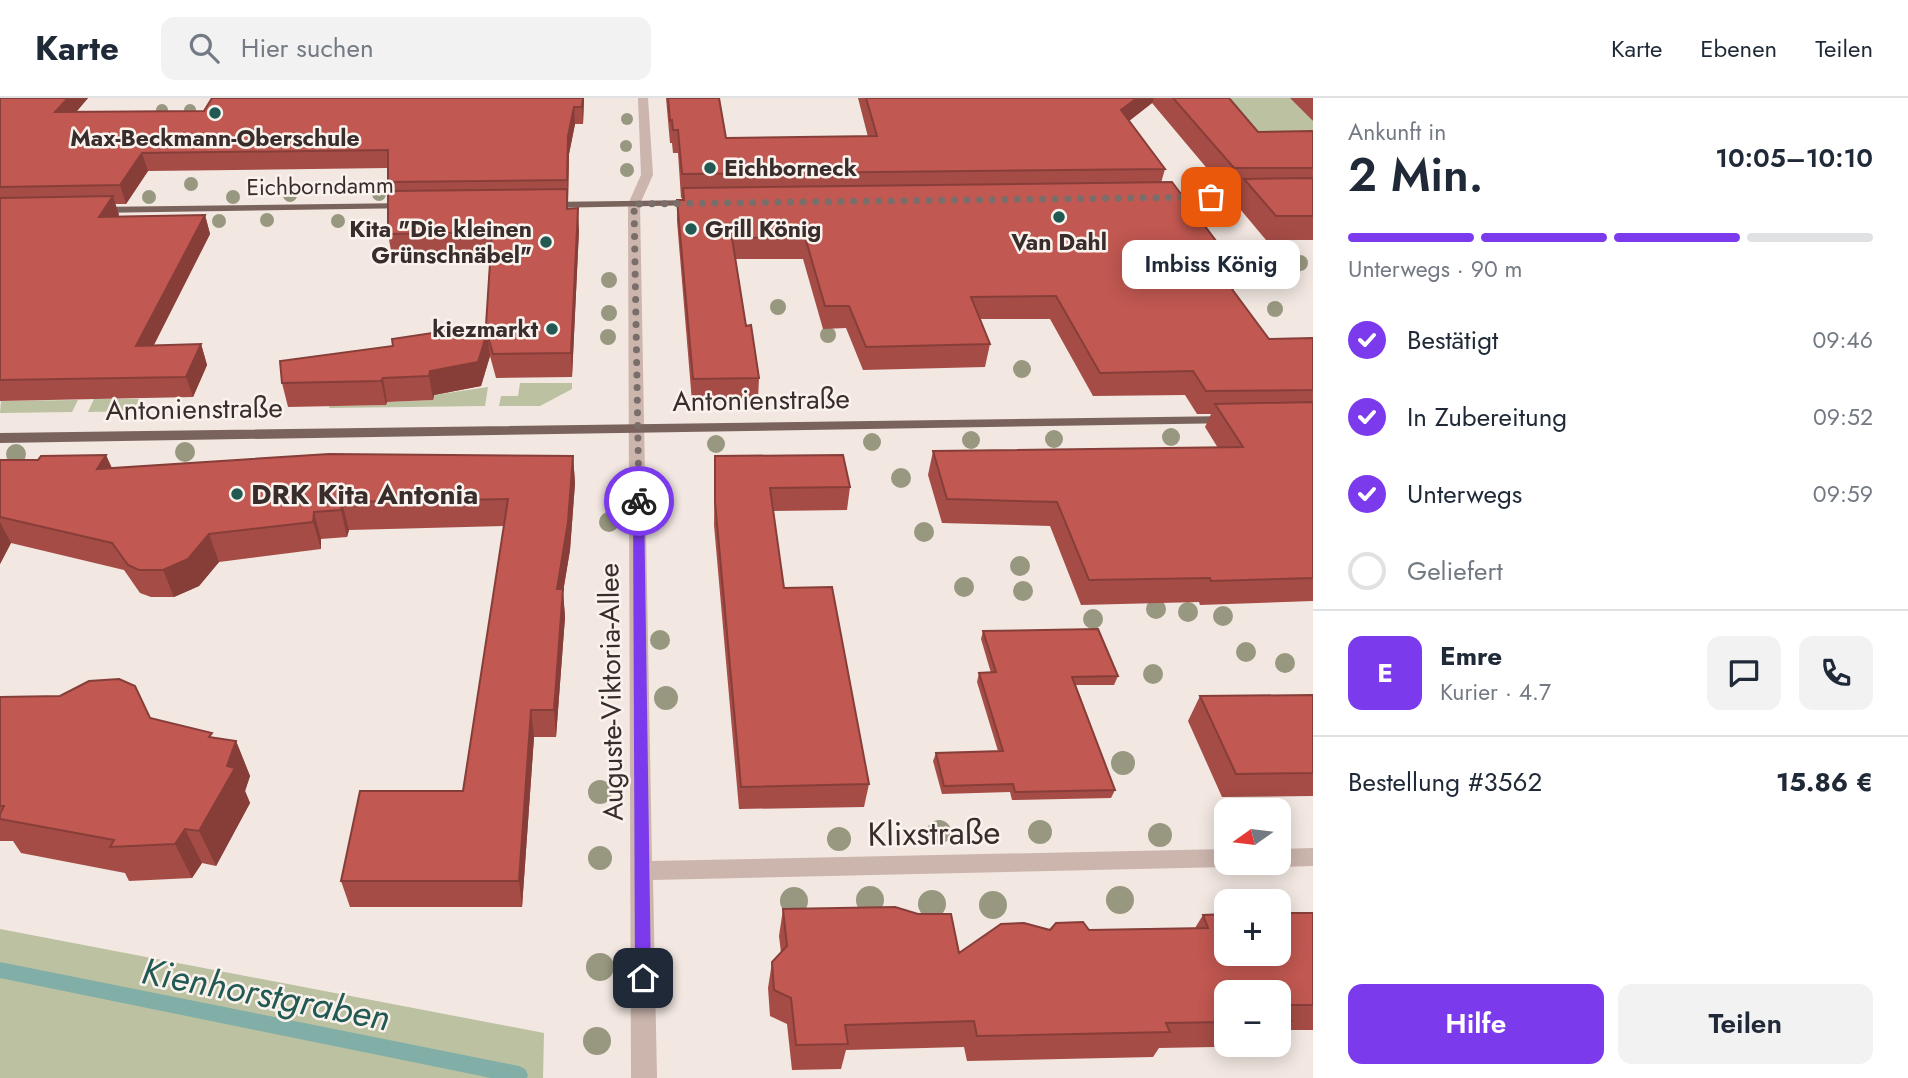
<!DOCTYPE html>
<html lang="de">
<meta charset="utf-8">
<style>
body{margin:0;font-family:Jost,sans-serif;background:#f2f2f3;color:#1f2937;height:100vh;display:flex;flex-direction:column;font-size:26px;white-space:nowrap}
*{box-sizing:border-box;margin:0}
p{font-size:23px;color:#747a83}
.icon{flex:none;width:38px;height:38px;fill:none;stroke:currentColor;stroke-width:2;stroke-linecap:round;stroke-linejoin:round}
.map{position:relative;flex:1;overflow:hidden}
.sheet{display:flex;flex-direction:column;background:#fff;width:595px}
.sheet>*{flex:none}
.needle{width:46px;rotate:256deg}
.fabs{position:absolute;left:1214px;top:700px;display:grid;gap:14px}
.fabs a{display:grid;place-items:center;width:77px;height:77px;border-radius:14px;background:#fff;box-shadow:0 4px 18px #0003;font-size:35px}
.pin{position:absolute;display:grid;place-items:center;width:60px;height:60px;color:#fff;margin:-30px;border-radius:14px;box-shadow:0 4px 10px #0006}
.courier{position:absolute;display:grid;place-items:center;width:70px;height:70px;margin:-35px;border:5px solid #7c3aed;border-radius:50%;background:#fff;color:#222;box-shadow:0 2px 9px #0007}
.bubble{position:absolute;height:49px;border-radius:14px;background:#fff;box-shadow:0 4px 18px #0003;font-size:23px;font-weight:600;line-height:49px;text-align:center}
.summary em{font-style:normal;font-weight:600}
.summary div{display:flex;flex-direction:column-reverse}
.summary{display:flex;align-items:center;justify-content:space-between;height:119px;padding:0 35px}
h1{font-size:46px;font-weight:600;line-height:52px}
.bar{display:grid;grid-template-columns:repeat(4,1fr);gap:10px 7px;align-content:center;height:84px;padding:0 35px}
.bar i{height:9px;border-radius:5px;background:#e0e1e3}
.bar .on{background:#7c3aed}
.bar p{grid-column:span 4}
.line{display:flex;align-items:center;gap:18px;padding:0 35px;border-top:2px solid #e0e1e3}
.line div{flex:1}
.round{display:grid;place-items:center;flex:none;width:74px;height:74px;border-radius:14px;background:#f2f2f3}
ol{padding:0 35px;list-style:none}
li{display:flex;align-items:center;gap:21px;height:77px}
li p{margin-inline-start:auto}
li .icon{padding:7px;border-radius:50%;background:#7c3aed;color:#fff;stroke-width:4}
li:last-child{color:#747a83}
li i{width:38px;height:38px;border:4px solid #e0e1e3;border-radius:50%}
.action{display:flex;gap:14px;margin-top:auto;padding:14px 35px}
.action a{flex:1;height:80px;border-radius:14px;background:#7c3aed;color:#fff;font-size:28px;font-weight:600;line-height:80px;text-align:center}
.action a+a{background:#f2f2f3;color:#1f2937}
header{display:flex;align-items:center;gap:42px;box-sizing:border-box;height:98px;padding:0 35px;background:#fff;border-bottom:2px solid #e0e1e3}
header strong{font-size:33px}
nav{display:flex;gap:38px;margin-inline-start:auto;font-size:24px}
.search{width:490px;height:63px;background:#f2f2f3;display:flex;align-items:center;gap:18px;box-sizing:border-box;padding:0 24px;border-radius:14px;color:#747a83;font-size:26px}
main{display:flex;flex:1;min-height:0}
.map>svg:first-child{display:block}
.green{fill:#bcc1a1}
.lines{fill:none;stroke-linecap:round;stroke-linejoin:round}
.stream{fill:#81afa8;fill-rule:evenodd}
.minor{fill:#cbb5ad;fill-rule:evenodd}
.major{fill:#7a625d;fill-rule:evenodd}
.tree{fill:#989880}
.wall{fill:#a64c46}
.shaded-wall{fill:#873e39}
.building{fill:#c15851;stroke:#873e39;stroke-width:2}
.route{fill:#7c3aed}
.done{stroke:#7a6e6b;stroke-width:7;stroke-dasharray:0 12.6}
.poi-dot{fill:#225953;stroke:#faf2ed;stroke-width:2.5}
.labels{text-anchor:middle;dominant-baseline:central;stroke-width:5;stroke-linejoin:round;paint-order:stroke}
.far-poi-label{font-size:23px;font-weight:bold;fill:#392d2b;stroke:#faf2ed}
.far-street-label{font-size:23px;fill:#392d2b;stroke:#faf2ed}
.street-label{font-size:28px;fill:#392d2b;stroke:#faf2ed}
.poi-label{font-size:28px;font-weight:bold;fill:#392d2b;stroke:#faf2ed;text-anchor:start}
.near-street-label{font-size:33px;fill:#392d2b;stroke:#faf2ed}
.near-water-label{font-size:37px;font-style:italic;fill:#225953;stroke:#faf2ed}
</style>
<header>
<strong>Karte</strong>
<div class="search"><svg class="icon" aria-label="search" viewBox="0 0 24 24"><circle cx="10" cy="10" r="6"/><path d="M15 15l6 6"/></svg>Hier suchen</div>
<nav><a>Karte</a><a>Ebenen</a><a>Teilen</a></nav>
</header>
<main>
<div class="map">
<svg width="1313" height="980" viewBox="0 0 1313 980">
<rect width="100%" height="100%" fill="#f2e7e1"/>
<path class="green" d="M1217 0H1296L1313 23V57H1272Z
M520 285H572V291L540 308H499L501 298H518Z
M336 286 333 308 386 307 387 304 432 302 434 297 488 289 485 308 329 310Z
M94 301H139L134 313 88 314Z
M78 302 72 314 0 315 1 303Z
M0 831 544 935 543 980H0Z"/>
<g class="lines">
<path class="stream" d="M0 864 519 968 525 971 528 977 527 980H491L0 880Z"/>
<path class="minor" d="M638 0H648L653 77 640 106 652 763 1227 751V765H1236L1227 769 653 782 657 980H631L628 106 641 77Z
M1313 750V768L1279 769 1270 765H1279V751Z"/>
<path class="major" d="M1261 96 1265 97V101L1163 103 1157 100 1163 97Z
M701 102 705 103V107L547 110 541 107 547 104Z
M410 105 414 106V110L95 115 89 112 95 109Z
M1232 318 1239 322 1237 325 0 345V335Z"/>
</g>
<g class="tree">
<circle cx="162" cy="12" r="6"/>
<circle cx="190" cy="12" r="6"/>
<circle cx="627" cy="21" r="6"/>
<circle cx="626" cy="48" r="6"/>
<circle cx="627" cy="72" r="7"/>
<circle cx="191" cy="86" r="7"/>
<circle cx="1189" cy="90" r="7"/>
<circle cx="379" cy="96" r="7"/>
<circle cx="290" cy="97" r="7"/>
<circle cx="149" cy="99" r="7"/>
<circle cx="233" cy="99" r="7"/>
<circle cx="1210" cy="109" r="7"/>
<circle cx="267" cy="122" r="7"/>
<circle cx="219" cy="123" r="7"/>
<circle cx="338" cy="123" r="7"/>
<circle cx="1300" cy="165" r="8"/>
<circle cx="1237" cy="166" r="8"/>
<circle cx="609" cy="182" r="8"/>
<circle cx="778" cy="209" r="8"/>
<circle cx="1275" cy="211" r="8"/>
<circle cx="609" cy="215" r="8"/>
<circle cx="828" cy="237" r="8"/>
<circle cx="608" cy="239" r="8"/>
<circle cx="1022" cy="271" r="9"/>
<circle cx="1171" cy="339" r="9"/>
<circle cx="1054" cy="341" r="9"/>
<circle cx="971" cy="342" r="9"/>
<circle cx="872" cy="344" r="9"/>
<circle cx="716" cy="346" r="9"/>
<circle cx="185" cy="354" r="10"/>
<circle cx="16" cy="356" r="10"/>
<circle cx="901" cy="380" r="10"/>
<circle cx="609" cy="424" r="10"/>
<circle cx="924" cy="434" r="10"/>
<circle cx="1020" cy="468" r="10"/>
<circle cx="964" cy="489" r="10"/>
<circle cx="1023" cy="493" r="10"/>
<circle cx="1156" cy="511" r="10"/>
<circle cx="1188" cy="514" r="10"/>
<circle cx="1223" cy="518" r="10"/>
<circle cx="1093" cy="521" r="10"/>
<circle cx="660" cy="542" r="10"/>
<circle cx="1246" cy="554" r="10"/>
<circle cx="1285" cy="565" r="10"/>
<circle cx="1153" cy="576" r="10"/>
<circle cx="666" cy="600" r="12"/>
<circle cx="1123" cy="665" r="12"/>
<circle cx="600" cy="694" r="12"/>
<circle cx="939" cy="734" r="12"/>
<circle cx="1040" cy="734" r="12"/>
<circle cx="1160" cy="737" r="12"/>
<circle cx="839" cy="741" r="12"/>
<circle cx="600" cy="760" r="12"/>
<circle cx="870" cy="802" r="14"/>
<circle cx="1120" cy="802" r="14"/>
<circle cx="794" cy="803" r="14"/>
<circle cx="932" cy="806" r="14"/>
<circle cx="993" cy="807" r="14"/>
<circle cx="600" cy="869" r="14"/>
<circle cx="597" cy="943" r="14"/>
</g>
<path class="wall" d="M0 0H88L76 14 204 13 212 0H584L583 26H575L569 56 568 110 579 132 572 279 496 280 490 258 481 288 434 297 433 302 387 304 386 307 288 309 282 285 393 248 486 227 490 156 392 158 388 136 390 93 388 70 148 73 126 106H115L119 117 118 118 205 117 210 136 154 247 201 246 207 267 193 299 0 303Z
M666 0H719L726 40 868 39 858 0H1229L1258 34 1313 33V142H1266L1235 105 1239 93H1226L1152 5 1129 23 1165 71 1161 85 1240 175 1233 193 1269 241 1313 240V503L1200 507 1199 504 1081 507 1050 428 942 425 928 377 933 353 1218 350 1205 329 1211 316H1197L1185 297 1093 298 1050 221H980L990 246 985 269 863 272 846 230 823 231 803 161H735L746 228 759 280 758 303 692 304 677 123V102H682V100H681L678 55H673L672 45H670Z
M1290 0H1313V23Z
M106 357 112 370 573 358 575 385 570 452 563 494 565 519 556 639H534L522 809H350L341 783 463 693 504 428 349 432 347 439 321 441V451L219 464 199 488 174 499H151L140 495 124 472 11 445 0 466V362H38Z
M715 358 850 389 847 412 773 413 784 490 869 686 864 709 739 711 714 427Z
M983 533 1118 578 1114 587H1076L1115 692 1111 700 1012 702 1010 694 942 696 933 663 936 655 998 653 977 584 979 575H991L981 541Z
M1313 597V698L1222 699 1188 623 1200 598Z
M0 599 150 620 214 640 236 643 250 678 245 693 250 705 216 768 202 765 192 780 129 783 125 775 21 755 13 743H0Z
M783 811 959 855 1050 832 1195 830 1203 817 1313 815V932H1283L1279 937V894H1227V947H1271L1270 948 1159 950 1153 959 967 963 964 949 846 952 841 971 792 972 787 926 770 918 768 890 772 864 781 855 779 838Z"/>
<path class="shaded-wall" d="M68 0H88L61 32 55 14Z
M583 0H584L583 26 582 9Z
M1137 0H1154L1152 5 1115 34 1121 12Z
M574 9 575 26 569 56 568 101 567 82 568 38Z
M142 55 148 73 126 106 120 87Z
M113 98 119 117 106 138 99 119Z
M578 110 579 132 572 279 571 255Z
M205 117 210 136 143 268 136 248Z
M487 235 490 258 481 288 434 297 433 302 429 278 430 273Z
M201 246 207 267 193 299 186 279Z
M383 280 387 304 386 307 381 283Z
M106 357 117 384 97 371Z
M573 358 575 385 570 452 563 494 565 519 556 639 554 612 557 491Z
M342 404 349 432 347 439 341 412Z
M314 414 321 441V451L313 424Z
M0 424 11 445 0 466Z
M209 436 219 464 199 488 174 499 163 472Z
M531 612 534 639 522 809 519 783Z
M236 643 250 678 245 693 250 705 216 768 199 733 227 668Z
M185 731 202 765 192 780 175 746Z"/>
<path class="building" d="M0 0H68L55 14 204 13 212 0H583L582 9H574L568 38 567 82 388 84V52L142 55 120 87 0 89Z
M668 0H719L726 40 877 38 866 0H1137L1121 12 1165 71 682 76 678 32H673L672 22 670 23Z
M1173 0H1229L1258 34 1313 33V70H1234Z
M1313 80V118H1276L1244 81Z
M1172 84 1240 175H1220L1269 241 1313 240V292L1206 293 1193 273 1100 275 1056 198 971 199 990 246 866 249 849 208H825L805 139 732 140 746 228 751 227 759 280 693 281 677 102H684L683 90Z
M567 91V111L578 110 571 255 493 256 487 235 478 264 430 273 429 278 383 280 381 283 282 285 280 263 393 248 392 241 486 227 492 134 388 136V93Z
M113 98 99 119 205 117 136 248 201 246 186 279 0 282V100Z
M1313 304V480L1211 483 1210 480 1089 482 1057 404 947 401 933 353 1243 349 1215 306Z
M329 356 573 358 568 424 557 491H563L554 612H531L519 783H341L360 693H463L508 401 342 404 341 412 314 414 313 424 209 436 188 461 163 472H139L128 467 112 445 0 419V362H38L41 358 106 357 97 371Z
M843 357 850 389 770 390 784 490 832 489 869 686 741 689 715 404V358Z
M1098 531 1118 578 1072 579 1115 692 1015 694 1013 686 944 688 936 655 1003 653 979 575 996 574 983 533Z
M119 581 135 588 150 620 212 635 209 639 236 643 227 668 235 670 199 733 185 731 175 746 110 749 114 742 0 721V716L4 708H0V599L60 598 89 583Z
M1313 597V675L1236 676 1200 598Z
M895 809 918 816H951L959 855 1001 826 1024 825 1050 832 1056 825 1083 824 1089 832 1208 830 1203 817 1227 816V856H1279V815H1313V907H1284L1291 923H1279V894H1227V924L1166 925 1170 934 977 938 974 923 845 927 848 946 796 947 791 900 774 892 772 864 787 848 783 811Z"/>
<path class="route" d="M639 400 644 403 651 880 648 885 643 887 638 885 635 880 633 403Z"/>
<g class="lines">
<path class="done" d="M639 403 634 106 1211 99"/>
</g>
<g class="poi-dot">
<circle cx="215" cy="15" r="7"/>
<circle cx="710" cy="70" r="7"/>
<circle cx="1059" cy="119" r="7"/>
<circle cx="691" cy="131" r="7"/>
<circle cx="546" cy="144" r="7"/>
<circle cx="552" cy="231" r="7"/>
<circle cx="237" cy="396" r="7"/>
</g>
<g class="labels">
<g class="far-poi-label">
<text x="215" y="40">Max-Beckmann-Oberschule</text>
<text x="724" y="70" text-anchor="start">Eichborneck</text>
<text x="532" y="131" text-anchor="end">Kita "Die kleinen<tspan x="532" dy="26">Grünschnäbel"</tspan></text>
<text x="705" y="131" text-anchor="start">Grill König</text>
<text x="1059" y="144">Van Dahl</text>
<text x="538" y="231" text-anchor="end">kiezmarkt</text>
</g>
<g class="far-street-label">
<text transform="translate(320 88) rotate(-1)">Eichborndamm</text>
</g>
<g class="street-label">
<text transform="translate(761 302) rotate(-1)">Antonienstraße</text>
<text transform="translate(194 311) rotate(-1)">Antonienstraße</text>
<text transform="translate(611 594) rotate(-91)">Auguste-Viktoria-Allee</text>
</g>
<g class="poi-label">
<text x="251" y="396">DRK Kita Antonia</text>
</g>
<g class="near-street-label">
<text transform="translate(934 735) rotate(-1)">Klixstraße</text>
</g>
<g class="near-water-label">
<text transform="translate(266 896) rotate(11)">Kienhorstgraben</text>
</g>
</g>
</svg>
<div class="fabs">
<a><svg class="needle" viewBox="-14 -14 28 28"><path d="M0-13l5 13h-10z" fill="#e53935"/><path d="M0 13l5-13h-10z" fill="#747a83"/></svg></a>
<a>+</a>
<a>−</a>
</div>
<div class="pin" style="left:1211px;top:99px;background:#ea580c"><svg class="icon" aria-label="bag" viewBox="0 0 24 24"><path d="M5 8h14l-1 12H6zM9 8a3 3 0 0 1 6 0"/></svg></div>
<div class="pin" style="left:643px;top:880px;background:#1f2937"><svg class="icon" aria-label="home" viewBox="0 0 24 24"><path d="M3 11l9-7 9 7M6 9v11h12V9"/></svg></div>
<div class="courier" style="left:639px;top:403px"><svg class="icon" aria-label="bike" viewBox="0 0 24 24"><circle cx="6" cy="16" r="4"/><circle cx="18" cy="16" r="4"/><path d="M6 16l4-8h5l3 8M10 8l3 8H6M13 5h3"/></svg></div>
<div class="bubble" style="left:1122px;top:142px;width:178px">Imbiss König</div>
</div>
<section class="sheet">
<div class="summary"><div><h1>2 Min.</h1><p>Ankunft in</p></div><em>10:05–10:10</em></div>
<div class="bar"><i class="on"></i><i class="on"></i><i class="on"></i><i></i><p>Unterwegs · 90 m</p></div>
<ol>
<li><svg class="icon" aria-label="check" viewBox="0 0 24 24"><path d="M5 12l5 5 9-10"/></svg>Bestätigt<p>09:46</p></li>
<li><svg class="icon" aria-label="check" viewBox="0 0 24 24"><path d="M5 12l5 5 9-10"/></svg>In Zubereitung<p>09:52</p></li>
<li><svg class="icon" aria-label="check" viewBox="0 0 24 24"><path d="M5 12l5 5 9-10"/></svg>Unterwegs<p>09:59</p></li>
<li><i></i>Geliefert</li>
</ol>
<div class="line" style="height:126px"><b class="round" style="background:#7c3aed;color:#fff">E</b><div><b>Emre</b><p>Kurier · 4.7</p></div><a class="round"><svg class="icon" aria-label="chat" viewBox="0 0 24 24"><path d="M4 5h16v11H9l-5 4z"/></svg></a><a class="round"><svg class="icon" aria-label="phone" viewBox="0 0 24 24"><path d="M5 4h4l2 5-3 2q2 4 5 5l2-3 5 2v4C11 20 4 13 5 4z"/></svg></a></div>
<div class="line" style="height:91px"><div>Bestellung #3562</div><b>15.86 €</b></div>
<div class="action"><a>Hilfe</a><a>Teilen</a></div>
</section>
</main>
